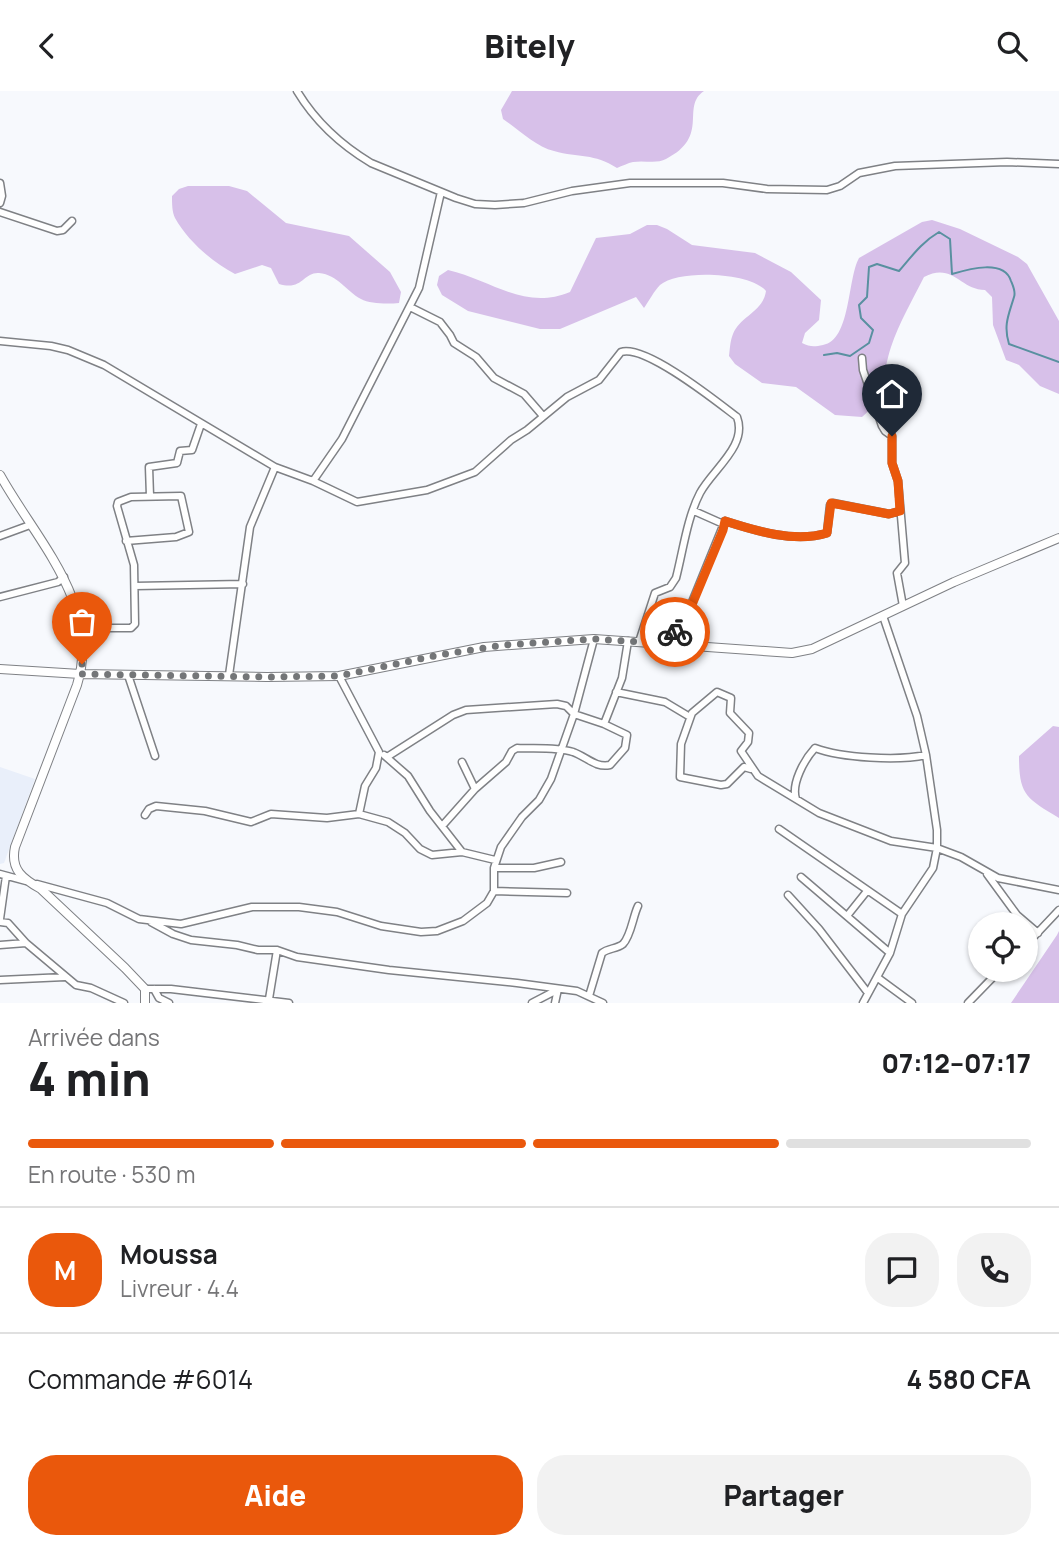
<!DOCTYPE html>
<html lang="fr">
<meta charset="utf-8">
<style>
body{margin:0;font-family:Manrope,sans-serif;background:#f2f2f2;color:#202124;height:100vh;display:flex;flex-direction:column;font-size:26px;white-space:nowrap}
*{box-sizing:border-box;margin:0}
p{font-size:23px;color:#757577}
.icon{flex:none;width:38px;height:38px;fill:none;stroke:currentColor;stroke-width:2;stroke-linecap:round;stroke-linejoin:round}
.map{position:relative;height:912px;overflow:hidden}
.sheet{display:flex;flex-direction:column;background:#fff;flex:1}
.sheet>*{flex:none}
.controls{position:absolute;left:968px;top:821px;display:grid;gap:14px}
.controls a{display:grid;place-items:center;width:70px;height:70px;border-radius:50%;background:#fff;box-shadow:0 2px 5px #0004;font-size:35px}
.pin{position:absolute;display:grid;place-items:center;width:60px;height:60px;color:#fff;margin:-72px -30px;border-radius:50% 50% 50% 0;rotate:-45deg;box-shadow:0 0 7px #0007}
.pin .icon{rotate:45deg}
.courier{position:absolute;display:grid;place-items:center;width:70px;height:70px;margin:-35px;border:5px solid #ea580c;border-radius:50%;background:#fff;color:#222;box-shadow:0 2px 9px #0007}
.headline em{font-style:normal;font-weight:800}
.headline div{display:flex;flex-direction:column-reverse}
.headline{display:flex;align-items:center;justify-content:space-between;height:119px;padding:0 28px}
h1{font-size:46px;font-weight:800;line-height:52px}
.bar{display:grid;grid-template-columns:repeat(4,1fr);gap:10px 7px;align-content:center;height:84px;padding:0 28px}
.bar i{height:9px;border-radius:5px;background:#e0e0e0}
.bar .active{background:#ea580c}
.bar p{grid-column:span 4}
.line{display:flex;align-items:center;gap:18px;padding:0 28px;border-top:2px solid #e0e0e0}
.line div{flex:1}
.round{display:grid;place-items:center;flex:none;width:74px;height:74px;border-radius:28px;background:#f2f2f2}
.cta{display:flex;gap:14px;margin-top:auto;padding:14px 28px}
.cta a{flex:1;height:80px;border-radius:28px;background:#ea580c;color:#fff;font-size:28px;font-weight:800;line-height:80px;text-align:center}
.cta a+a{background:#f2f2f2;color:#202124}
header{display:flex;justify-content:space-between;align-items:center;height:91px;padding:0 28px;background:#fff;font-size:32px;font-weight:800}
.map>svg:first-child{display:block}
.built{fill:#e9effa}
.green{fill:#d7c0e9}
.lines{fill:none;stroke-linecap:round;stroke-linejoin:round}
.stream{stroke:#5990a0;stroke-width:2}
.minor-casing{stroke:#7f8185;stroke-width:9}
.tertiary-casing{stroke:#7f8185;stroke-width:10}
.minor{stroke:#fff;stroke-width:6}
.tertiary{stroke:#fff;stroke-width:8}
.done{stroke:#747678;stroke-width:7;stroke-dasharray:0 12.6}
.route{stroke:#ea580c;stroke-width:9}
</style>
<header><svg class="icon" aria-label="back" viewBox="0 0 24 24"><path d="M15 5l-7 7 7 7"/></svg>Bitely<svg class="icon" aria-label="search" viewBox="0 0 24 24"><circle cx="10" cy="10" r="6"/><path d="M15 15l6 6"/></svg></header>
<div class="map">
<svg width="1059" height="912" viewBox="0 0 1059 912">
<rect width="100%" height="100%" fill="#f7f9fd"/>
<path class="built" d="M0 676 35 688 4 772 0 773Z"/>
<path class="green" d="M512 0H704C680 16 711 45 666 68 657 73 644 69 633 71 628 72 622 75 617 77 594 62 579 67 554 60 536 56 518 38 503 28L501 19Z
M188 95H229L247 100 286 132 349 145 390 181 401 201 399 212C388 213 370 213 361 208 346 200 338 184 319 182 303 181 303 200 279 193L271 177 262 174 235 183C212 171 188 150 175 127 172 121 172 112 172 105L179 98Z
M932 129 960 138 1018 166 1027 173 1059 230V303L1040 295 1019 274 1006 269 993 234 992 206 985 199C960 199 953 171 924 186 913 208 899 232 891 256 883 280 883 310 862 326L835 324 796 296 762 292 735 273 729 265C730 258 730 250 733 243 740 225 763 221 766 200 751 181 678 178 660 194 654 200 649 210 644 217L636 206 560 238H540L468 220 442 204 437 194 439 185 448 179C492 189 524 220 570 201L596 147 630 143 647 134H657L667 138 692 154 755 162 791 181 821 209 819 229 805 242 802 252C810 256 814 256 823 254 851 249 847 189 859 167L922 131Z
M1053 635 1059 636V727C1026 707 1019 704 1019 665Z
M1059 840V912H1011L1057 844Z"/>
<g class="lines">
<path class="stream" d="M824 264 837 262 850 265 869 252 873 239 861 227 859 214 867 206 869 176 877 173 899 180C912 165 922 151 939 141L950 148 952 183C969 178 1004 168 1011 190 1013 195 1016 201 1014 206 1009 223 1003 234 1009 253L1059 271"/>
<defs>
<path id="minor" d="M297 0C315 30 341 54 371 72L456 107 475 113 495 114 524 112 572 100 630 92H723L767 98 827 99 840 95 859 82 895 75 1007 71 1059 73
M0 92 2 105 0 112
M0 121 57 140 63 139 72 130
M410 216 440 231 450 244 454 252 476 266 494 287 524 303 543 325
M0 250 51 255 68 259 104 274 275 376 250 436 229 584
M862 267 863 279 882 335 885 340 892 345V372L898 390 905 472 897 482 903 515
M275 376 313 390 357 411 427 399 475 381 511 349 527 339 567 306 599 289 621 261C645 253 716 310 737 326 748 355 712 379 700 402 687 427 683 460 676 487L670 496 655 502 639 551
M313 390 342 348 419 197 441 101
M150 405 149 376 177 372 180 360 192 359 201 333
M694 420 721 432 725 430
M0 445 30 434
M135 495 243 493
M0 506 58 491 64 486
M81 537H131L135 533 134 474 117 415 118 411 131 406 181 405 189 441 176 446 126 450
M670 553 680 530 690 516 725 430C756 440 795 452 827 442L830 414 833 412 889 423 900 420
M128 584 155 665
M339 585 379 661 376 677 365 695 359 723
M616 601 665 611 690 626
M384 664 408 685 430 720 462 761
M387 666 453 624 466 619 557 613 566 615 574 623 604 633 622 587 628 550
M751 678 744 676 727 693 721 694 680 686 681 653 692 622 717 601 731 607 730 622 749 642 748 651 741 660 758 685 819 722 891 750 937 757 961 766 998 787 1059 799
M475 698 506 671 512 660 517 657C535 658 556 656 573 661 587 666 595 677 610 674L625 657 627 644 604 633
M796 708C791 693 804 669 815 657 842 667 898 670 926 664
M145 724 149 718 156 715 205 720 251 731 271 723 327 727 359 723 388 731 405 742 420 758 432 764 462 761 495 769
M443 734 475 698 462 671
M779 738 902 823
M494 777H534L561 771
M0 783 26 790
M987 783 1017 824 1038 842
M801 786 890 862
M37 793 107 812 139 828 181 833 252 816H299L337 821 381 835 421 841 437 840 463 830 487 812 494 800V777L501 756 522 726 539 709 551 688 574 623 594 548
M494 800 567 802
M788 804 819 838 868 902
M847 825 867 800
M0 828 6 785
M0 831 8 832 26 852 76 894 91 897 124 912
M151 831 173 843 191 849 237 854 258 859H277L297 866 389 879 517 892 577 900 603 912
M0 854 26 852
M1026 854 1059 819
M878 887 912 912
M0 889 65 886
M145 898H171L289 912
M154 898 159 907 169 912
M589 905 602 862C608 857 617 858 623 853 631 845 633 825 638 815
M269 908 277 859
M532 912 557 899
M555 912 558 898
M863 912 890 862 902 823 933 777 937 757V739L926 664 917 625 883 525
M968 912 1001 878"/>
<path id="tertiary" d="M0 384C36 449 102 514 77 594L15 756C10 779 23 788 41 798L125 877 145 898V912
M0 578 80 583 267 586 339 585 484 556 594 548 792 562 812 558 954 491 1059 447"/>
</defs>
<use href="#minor" class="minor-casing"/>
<use href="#tertiary" class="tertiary-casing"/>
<use href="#minor" class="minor"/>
<use href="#tertiary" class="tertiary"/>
</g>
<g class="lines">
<path class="done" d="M82 573 80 583 267 586 339 585 439 564 504 554 594 548 670 553 675 541"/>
<path class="route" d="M675 541 691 516 723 439 725 430C756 440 795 452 827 442L831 412 889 423 900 420 898 390 892 372V345"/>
</g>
</svg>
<div class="controls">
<a><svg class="icon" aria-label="locate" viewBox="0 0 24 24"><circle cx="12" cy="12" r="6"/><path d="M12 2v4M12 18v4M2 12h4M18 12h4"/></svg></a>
</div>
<div class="pin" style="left:82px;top:573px;background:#ea580c"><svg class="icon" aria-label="bag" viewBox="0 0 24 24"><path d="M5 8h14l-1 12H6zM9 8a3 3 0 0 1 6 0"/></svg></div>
<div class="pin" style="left:892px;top:345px;background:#1f2937"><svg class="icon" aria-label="home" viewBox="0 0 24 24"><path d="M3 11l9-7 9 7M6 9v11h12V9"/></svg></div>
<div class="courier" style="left:675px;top:541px"><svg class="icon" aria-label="bike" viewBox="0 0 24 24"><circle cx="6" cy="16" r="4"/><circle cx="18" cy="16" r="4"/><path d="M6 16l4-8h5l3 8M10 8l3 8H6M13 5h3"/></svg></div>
</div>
<section class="sheet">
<div class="headline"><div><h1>4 min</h1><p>Arrivée dans</p></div><em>07:12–07:17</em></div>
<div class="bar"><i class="active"></i><i class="active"></i><i class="active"></i><i></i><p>En route · 530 m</p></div>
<div class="line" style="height:126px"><b class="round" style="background:#ea580c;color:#fff">M</b><div><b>Moussa</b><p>Livreur · 4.4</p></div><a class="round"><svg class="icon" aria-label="chat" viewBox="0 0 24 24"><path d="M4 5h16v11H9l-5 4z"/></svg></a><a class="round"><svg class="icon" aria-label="phone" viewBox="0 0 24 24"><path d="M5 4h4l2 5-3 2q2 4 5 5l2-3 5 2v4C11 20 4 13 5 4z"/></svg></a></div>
<div class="line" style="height:91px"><div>Commande #6014</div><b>4 580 CFA</b></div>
<div class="cta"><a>Aide</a><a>Partager</a></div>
</section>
